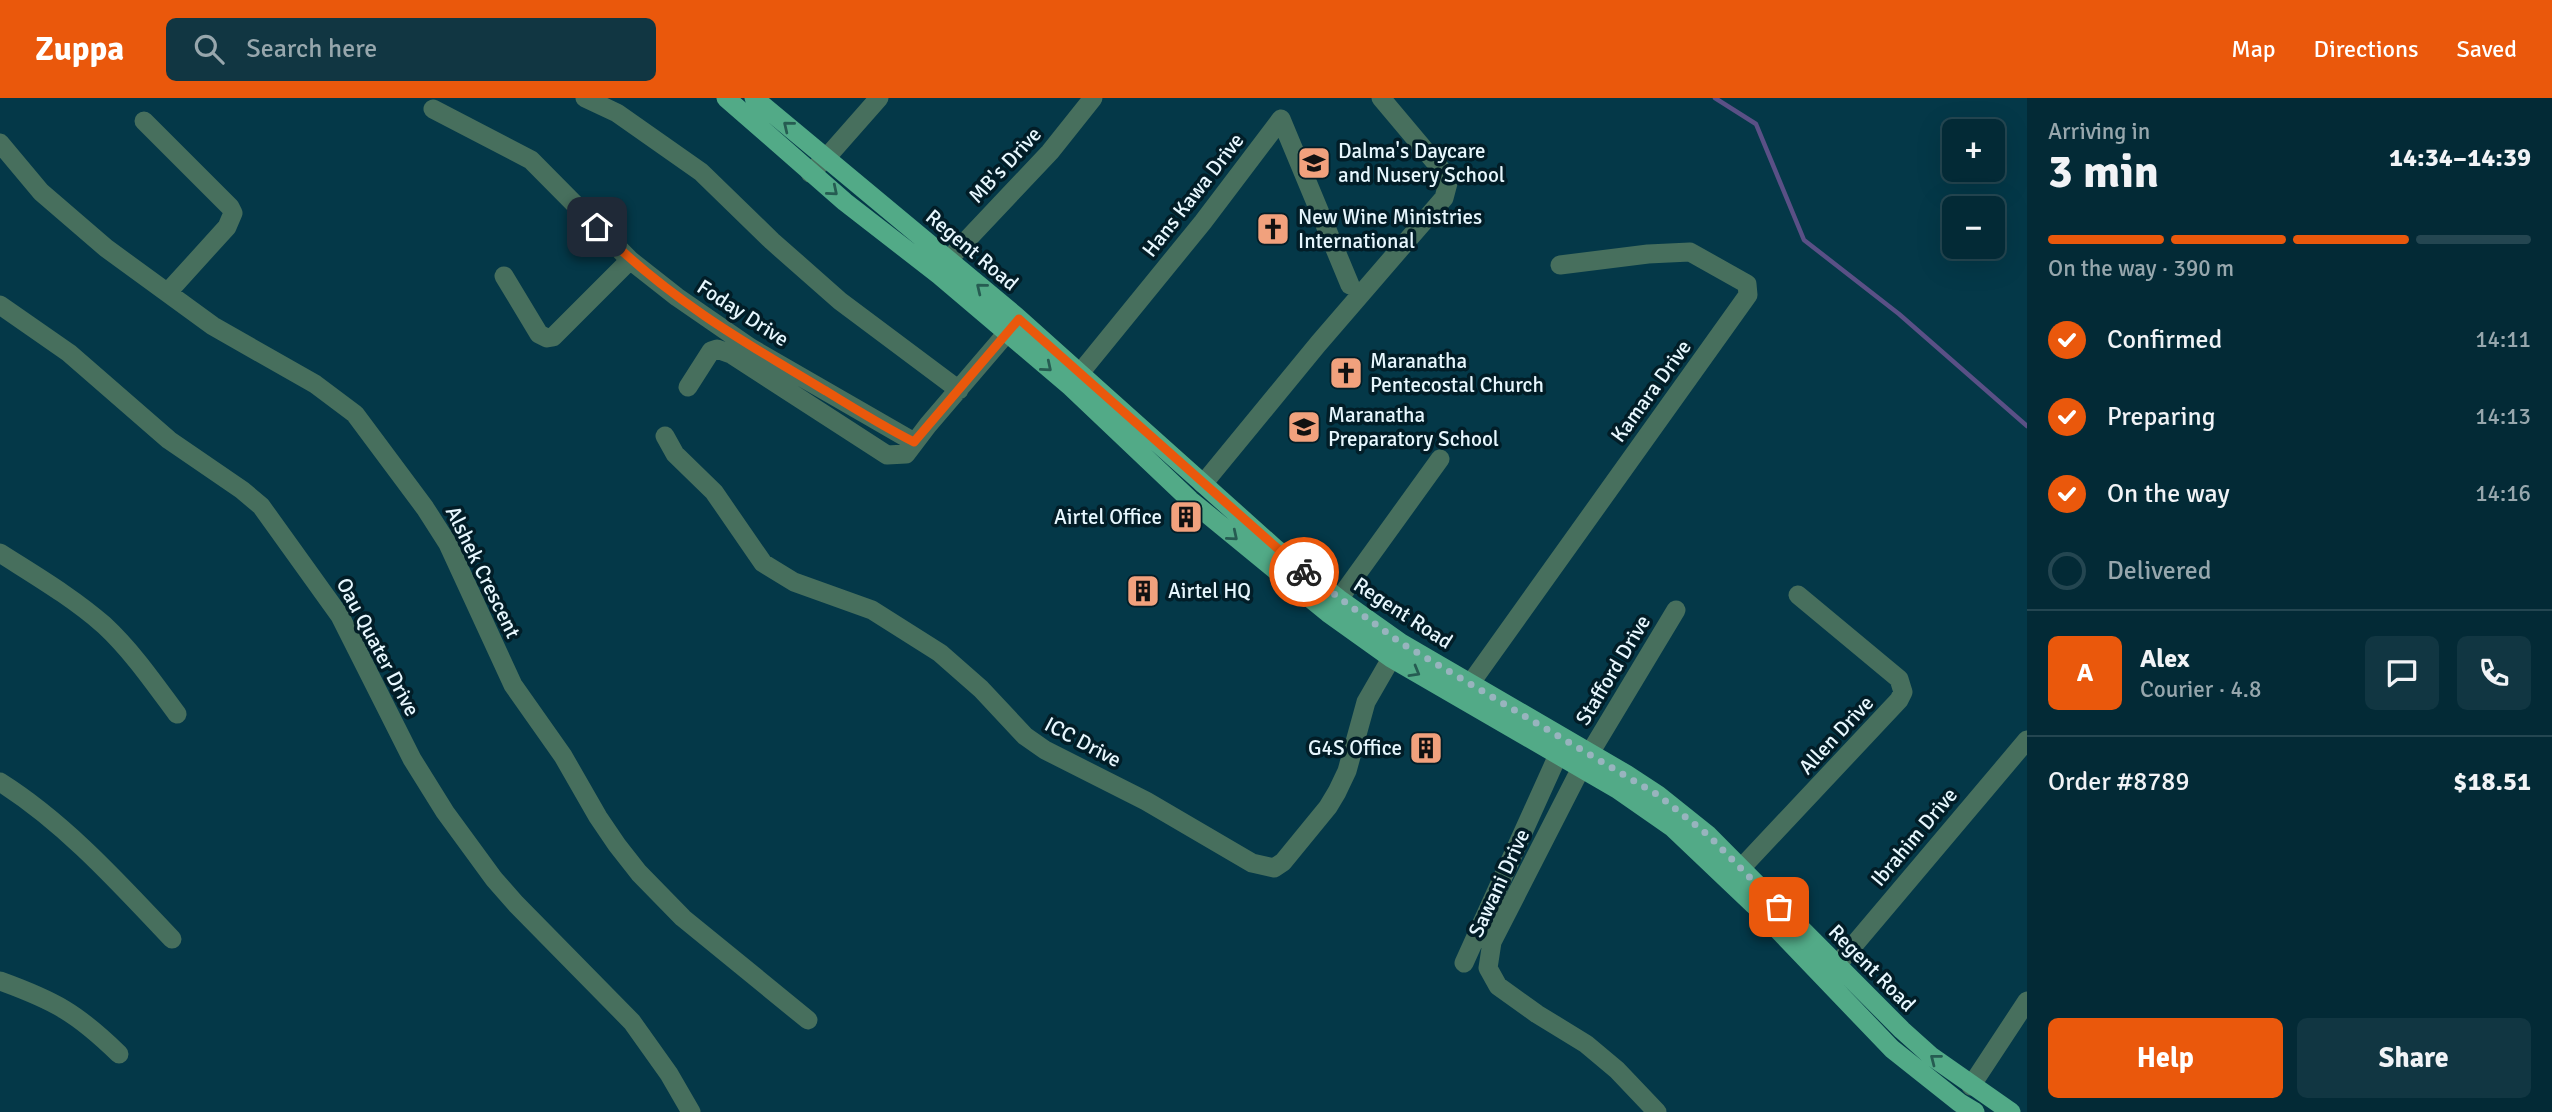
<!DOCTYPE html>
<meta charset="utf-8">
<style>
body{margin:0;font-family:Signika,sans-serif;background:#113642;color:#f1f3f6;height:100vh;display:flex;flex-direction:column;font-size:26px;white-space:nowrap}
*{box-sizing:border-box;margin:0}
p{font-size:23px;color:#97a7ad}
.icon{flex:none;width:38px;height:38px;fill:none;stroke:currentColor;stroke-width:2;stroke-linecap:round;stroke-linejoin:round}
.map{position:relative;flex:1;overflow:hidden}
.side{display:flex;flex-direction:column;background:#032a36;width:525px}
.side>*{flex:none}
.fabs{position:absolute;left:1942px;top:21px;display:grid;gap:14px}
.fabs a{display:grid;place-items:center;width:63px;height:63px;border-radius:10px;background:#032a36;box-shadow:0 7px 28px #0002,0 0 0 2px #244651;font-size:35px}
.pin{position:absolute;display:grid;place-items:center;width:60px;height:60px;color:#fff;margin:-30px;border-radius:14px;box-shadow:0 4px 10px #0006}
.courier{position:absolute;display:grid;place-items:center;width:70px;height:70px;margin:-35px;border:5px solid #ea580c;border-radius:50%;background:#fff;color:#222;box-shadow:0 2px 9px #0007}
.head em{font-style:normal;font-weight:800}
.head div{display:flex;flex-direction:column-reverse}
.head{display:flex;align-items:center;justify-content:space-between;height:119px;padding:0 21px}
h1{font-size:46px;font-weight:800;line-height:52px}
.bar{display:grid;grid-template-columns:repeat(4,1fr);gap:10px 7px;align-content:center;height:84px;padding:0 21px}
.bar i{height:9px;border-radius:5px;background:#244651}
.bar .current{background:#ea580c}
.bar p{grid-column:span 4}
.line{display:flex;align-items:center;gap:18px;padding:0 21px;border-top:2px solid #244651}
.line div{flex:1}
.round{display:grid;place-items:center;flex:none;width:74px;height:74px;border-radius:10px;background:#113642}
ol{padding:0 21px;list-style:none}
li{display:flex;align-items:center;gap:21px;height:77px}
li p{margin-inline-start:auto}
li .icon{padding:7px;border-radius:50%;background:#ea580c;color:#fff;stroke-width:4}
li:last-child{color:#97a7ad}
li i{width:38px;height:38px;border:4px solid #244651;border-radius:50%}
.primary-button{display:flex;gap:14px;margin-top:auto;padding:14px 21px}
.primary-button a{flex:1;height:80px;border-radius:10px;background:#ea580c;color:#fff;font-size:28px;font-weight:800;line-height:80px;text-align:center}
.primary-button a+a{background:#113642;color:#f1f3f6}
header{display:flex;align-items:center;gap:42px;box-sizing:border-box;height:98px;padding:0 35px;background:#ea580c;color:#fff}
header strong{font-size:33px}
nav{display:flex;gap:38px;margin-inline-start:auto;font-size:24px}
.search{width:490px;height:63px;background:#113642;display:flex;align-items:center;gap:18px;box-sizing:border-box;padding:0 24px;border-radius:10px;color:#97a7ad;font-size:26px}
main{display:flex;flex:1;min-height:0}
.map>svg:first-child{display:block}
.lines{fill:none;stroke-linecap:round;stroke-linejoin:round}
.stream{stroke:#5a5086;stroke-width:4.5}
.minor{stroke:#476f5d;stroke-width:19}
.primary{stroke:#52aa87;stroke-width:19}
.oneway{stroke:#265c52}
.done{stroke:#98b4be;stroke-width:7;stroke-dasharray:0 12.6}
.route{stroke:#ea580c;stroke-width:9}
.labels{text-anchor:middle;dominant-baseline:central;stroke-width:7;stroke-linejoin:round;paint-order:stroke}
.poi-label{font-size:21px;fill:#e7f7fe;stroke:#021d27;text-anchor:start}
.street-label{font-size:21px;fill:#e7f7fe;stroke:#021d27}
</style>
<header>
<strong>Zuppa</strong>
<div class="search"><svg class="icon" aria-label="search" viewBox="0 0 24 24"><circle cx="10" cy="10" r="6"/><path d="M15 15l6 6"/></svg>Search here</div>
<nav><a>Map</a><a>Directions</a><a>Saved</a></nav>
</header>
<main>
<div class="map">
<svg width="2027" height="1014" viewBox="0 0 2027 1014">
<rect width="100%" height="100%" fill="#043848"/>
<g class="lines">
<path class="stream" d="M1715 0 1756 26 1804 142 1899 216 2027 328"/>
<path class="minor" d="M585 0 617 15 701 74 772 143 840 203 959 292
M433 11 531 62 630 162 677 199 751 250 914 344
M144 23 230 109 233 115 227 129 168 194
M0 45 41 94 106 150 213 228 315 286 355 316 425 410 448 446 513 587 563 658 598 719 617 747 639 775 683 820 808 922
M810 75 827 59 879 0
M948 162 1050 54 1093 0
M504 178 539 236 547 240 553 239 630 162
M0 207 69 255 169 342 242 392 261 408 340 518 412 661 445 714 494 781 516 806 632 924 669 976 691 1014
M1080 275 1203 124 1281 21 1350 187
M688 289 711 253 717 251 731 256 887 357 906 356 928 327 1018 222
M665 338 675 356 714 394 763 465 794 484 872 512 940 555 981 591 1025 638 1045 652 1146 703 1252 765 1274 770 1283 764 1328 709 1337 694 1347 673 1366 604 1400 545
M1203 386 1318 246 1444 100 1448 85 1445 76 1381 0
M0 455C36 478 72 499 104 527 132 553 154 585 177 616
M1339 501 1440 361
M1470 586 1748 197 1747 186 1690 154 1648 156 1560 167
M1590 655 1676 512
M1581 670 1492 844 1488 870 1498 888 1537 916 1586 946 1617 972 1657 1014
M0 684C65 725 119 785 172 841
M1730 782 1899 602 1903 594 1899 581 1798 497
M1464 865 1558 657
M1837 867 2027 642
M0 883C55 903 77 915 119 956
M1971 988 2027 903"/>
<path class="primary" d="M726 0 845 104 939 177 1071 289 1190 402 1328 515 1391 560 1617 691 1673 730 1754 807 1892 951 1960 1005 1975 1014
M754 0 1016 218 1276 451 1339 501 1401 545 1626 676 1658 697 1708 737 1902 932 1931 958 2011 1014"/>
</g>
<defs><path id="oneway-chevron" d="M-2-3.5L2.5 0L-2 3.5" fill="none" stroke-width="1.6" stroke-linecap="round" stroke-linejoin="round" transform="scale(1.75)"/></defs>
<g class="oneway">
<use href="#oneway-chevron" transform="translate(788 28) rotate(-141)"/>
<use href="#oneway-chevron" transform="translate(833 93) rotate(40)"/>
<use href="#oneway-chevron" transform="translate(981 190) rotate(-141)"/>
<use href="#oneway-chevron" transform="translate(1047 269) rotate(40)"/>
<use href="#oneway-chevron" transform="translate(1233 438) rotate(40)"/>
<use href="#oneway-chevron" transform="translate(1415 574) rotate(30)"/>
<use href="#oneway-chevron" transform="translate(1935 961) rotate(-142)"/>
</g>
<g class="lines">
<path class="done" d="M1304 474 1401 545 1658 697 1708 737 1779 809"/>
<path class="route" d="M597 129C666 199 743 244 826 293 855 311 884 329 914 344L1019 221 1304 474"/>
</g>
<defs>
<symbol id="school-square" viewBox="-11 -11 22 22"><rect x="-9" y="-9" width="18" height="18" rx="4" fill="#f1a17d" stroke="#021d27"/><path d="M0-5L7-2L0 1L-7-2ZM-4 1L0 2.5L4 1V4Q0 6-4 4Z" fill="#111"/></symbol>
<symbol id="church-square" viewBox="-11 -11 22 22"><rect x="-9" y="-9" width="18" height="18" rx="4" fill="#f1a17d" stroke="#021d27"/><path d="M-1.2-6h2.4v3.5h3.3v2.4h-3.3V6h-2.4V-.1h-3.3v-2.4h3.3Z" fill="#111"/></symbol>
<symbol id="building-square" viewBox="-11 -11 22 22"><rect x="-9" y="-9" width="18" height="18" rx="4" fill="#f1a17d" stroke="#021d27"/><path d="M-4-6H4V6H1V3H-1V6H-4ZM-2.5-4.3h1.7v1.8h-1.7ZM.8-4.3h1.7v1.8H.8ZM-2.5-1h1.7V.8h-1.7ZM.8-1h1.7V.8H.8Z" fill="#111"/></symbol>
</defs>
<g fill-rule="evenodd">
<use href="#school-square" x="1295" y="46" width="38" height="38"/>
<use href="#church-square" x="1254" y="112" width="38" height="38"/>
<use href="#church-square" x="1327" y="256" width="38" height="38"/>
<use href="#school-square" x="1285" y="310" width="38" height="38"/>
<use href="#building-square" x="1167" y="400" width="38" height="38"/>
<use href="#building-square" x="1124" y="474" width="38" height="38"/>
<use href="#building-square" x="1407" y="631" width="38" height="38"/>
</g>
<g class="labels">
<g class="poi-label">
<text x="1338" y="53">Dalma's Daycare<tspan x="1338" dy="24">and Nusery School</tspan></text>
<text x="1298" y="119">New Wine Ministries<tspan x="1298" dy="24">International</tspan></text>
<text x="1370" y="263">Maranatha<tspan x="1370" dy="24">Pentecostal Church</tspan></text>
<text x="1328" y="317">Maranatha<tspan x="1328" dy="24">Preparatory School</tspan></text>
<text x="1162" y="419" text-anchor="end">Airtel Office</text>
<text x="1168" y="493">Airtel HQ</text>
<text x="1402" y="650" text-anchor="end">G4S Office</text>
</g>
<g class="street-label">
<text transform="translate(1005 67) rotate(-47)">MB's Drive</text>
<text transform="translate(1193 97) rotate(-52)">Hans Kawa Drive</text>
<text transform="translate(972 152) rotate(40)">Regent Road</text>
<text transform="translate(743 215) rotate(33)">Foday Drive</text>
<text transform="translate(1651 293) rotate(-54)">Kamara Drive</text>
<text transform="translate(483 474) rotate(64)">Alshek Crescent</text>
<text transform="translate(1403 515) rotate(33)">Regent Road</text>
<text transform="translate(378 549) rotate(62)">Oau Quater Drive</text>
<text transform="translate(1613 572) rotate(-59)">Stafford Drive</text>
<text transform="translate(1836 637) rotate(-47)">Allen Drive</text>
<text transform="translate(1083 644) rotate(28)">ICC Drive</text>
<text transform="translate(1914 739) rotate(-50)">Ibrahim Drive</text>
<text transform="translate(1499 785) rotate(-65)">Sawani Drive</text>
<text transform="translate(1872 870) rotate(45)">Regent Road</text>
</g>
</g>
</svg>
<div class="fabs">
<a>+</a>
<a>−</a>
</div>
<div class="pin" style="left:1779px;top:809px;background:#ea580c"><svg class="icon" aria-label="bag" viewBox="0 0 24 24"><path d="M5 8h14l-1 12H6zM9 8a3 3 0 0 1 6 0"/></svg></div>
<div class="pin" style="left:597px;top:129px;background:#1f2937"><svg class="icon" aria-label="home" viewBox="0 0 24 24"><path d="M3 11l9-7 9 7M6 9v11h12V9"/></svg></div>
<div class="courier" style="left:1304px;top:474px"><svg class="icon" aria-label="bike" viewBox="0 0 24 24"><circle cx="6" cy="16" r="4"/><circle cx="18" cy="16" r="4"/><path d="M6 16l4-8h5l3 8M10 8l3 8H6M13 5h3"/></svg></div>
</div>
<section class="side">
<div class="head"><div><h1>3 min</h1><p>Arriving in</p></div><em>14:34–14:39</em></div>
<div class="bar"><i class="current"></i><i class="current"></i><i class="current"></i><i></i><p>On the way · 390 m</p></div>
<ol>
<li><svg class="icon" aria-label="check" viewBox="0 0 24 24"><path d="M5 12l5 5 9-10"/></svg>Confirmed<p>14:11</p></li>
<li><svg class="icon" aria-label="check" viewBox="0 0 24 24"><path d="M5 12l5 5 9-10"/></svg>Preparing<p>14:13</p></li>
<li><svg class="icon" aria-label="check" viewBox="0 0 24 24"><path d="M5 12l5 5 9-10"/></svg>On the way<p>14:16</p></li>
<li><i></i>Delivered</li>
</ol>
<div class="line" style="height:126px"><b class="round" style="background:#ea580c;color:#fff">A</b><div><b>Alex</b><p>Courier · 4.8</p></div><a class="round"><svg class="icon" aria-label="chat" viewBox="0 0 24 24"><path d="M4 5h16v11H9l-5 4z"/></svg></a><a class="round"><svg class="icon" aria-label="phone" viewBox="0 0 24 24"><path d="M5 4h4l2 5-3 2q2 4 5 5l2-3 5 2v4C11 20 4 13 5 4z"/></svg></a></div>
<div class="line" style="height:91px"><div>Order #8789</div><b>$18.51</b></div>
<div class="primary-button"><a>Help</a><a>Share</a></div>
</section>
</main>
